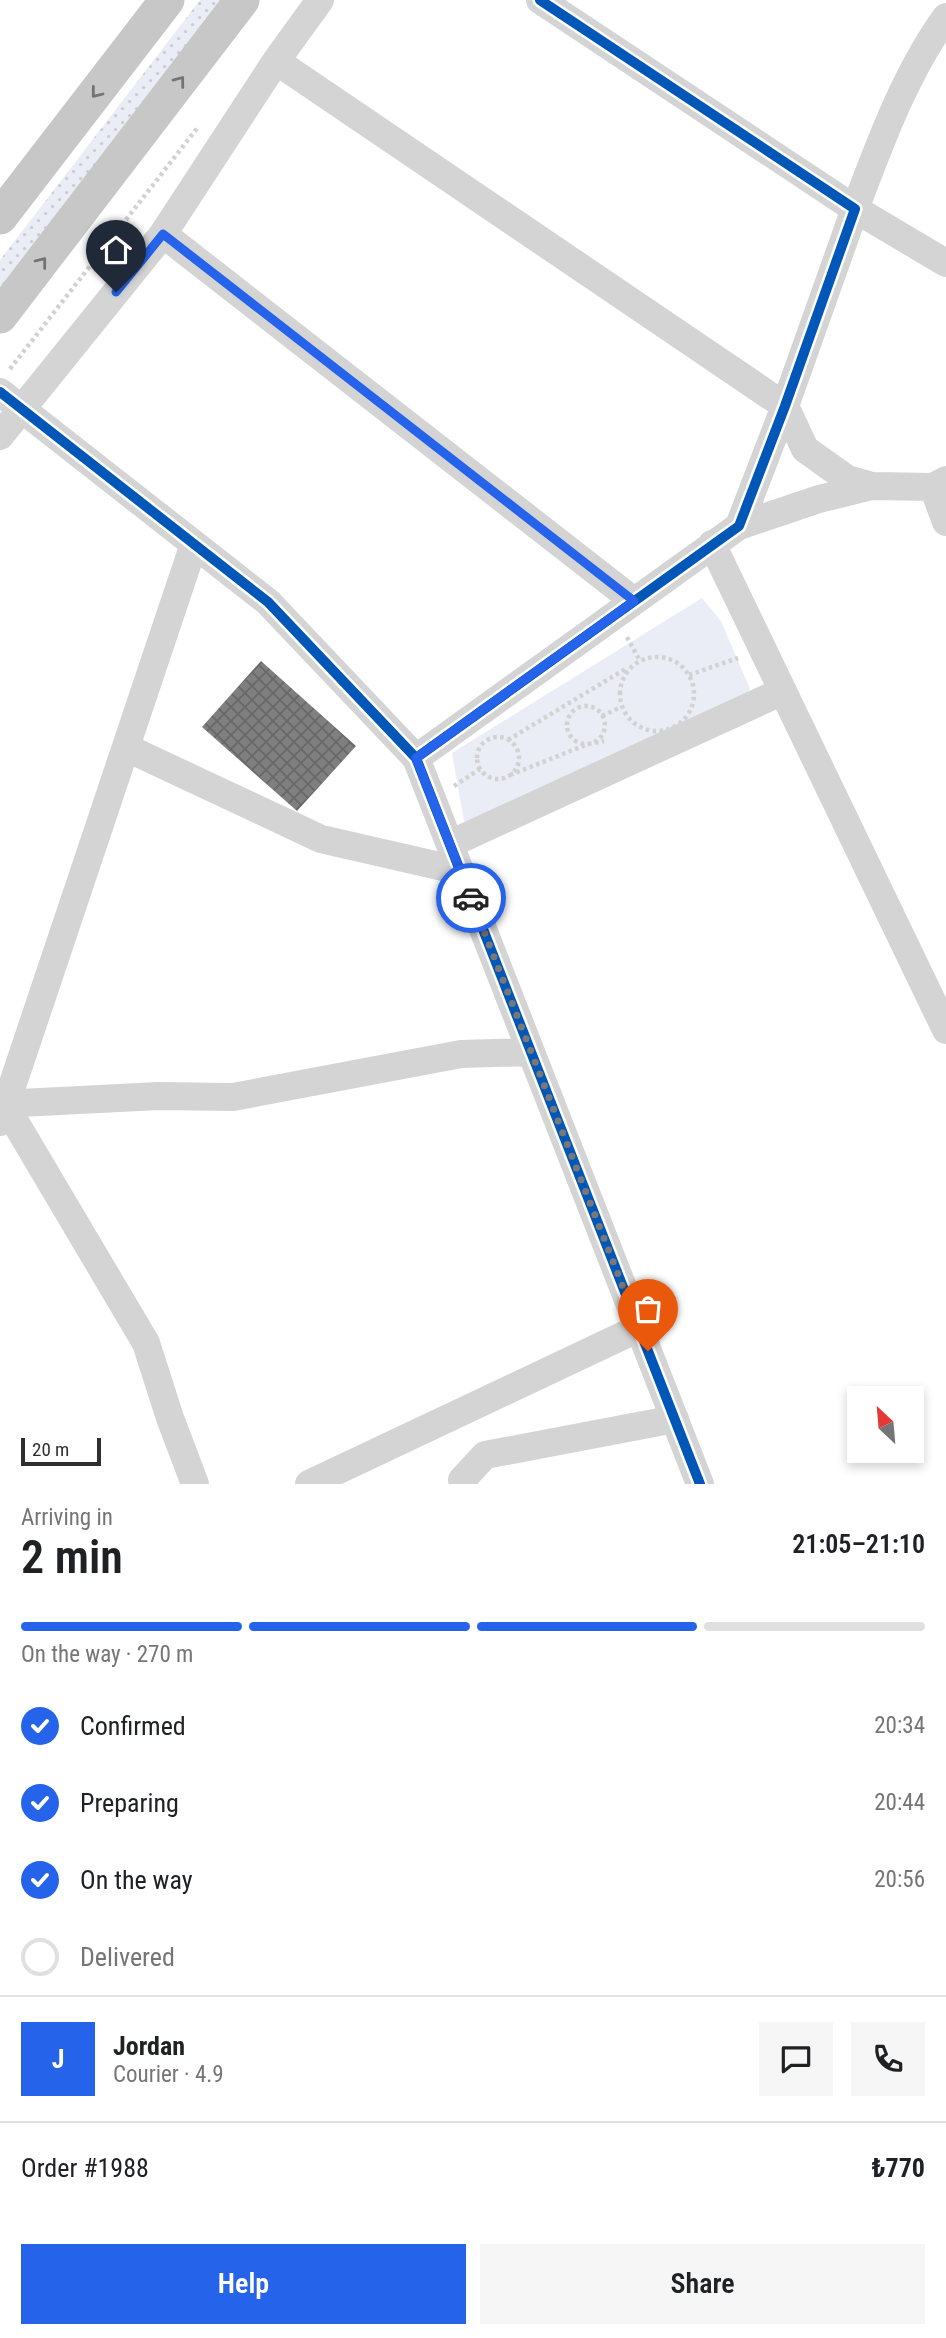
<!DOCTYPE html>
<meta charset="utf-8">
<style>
body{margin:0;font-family:"Roboto Condensed",sans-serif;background:#f6f6f6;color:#202124;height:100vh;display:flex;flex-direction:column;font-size:26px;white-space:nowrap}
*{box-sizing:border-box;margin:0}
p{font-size:23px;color:#757577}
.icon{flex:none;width:38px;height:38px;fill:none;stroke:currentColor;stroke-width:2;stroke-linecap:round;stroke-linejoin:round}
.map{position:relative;height:1484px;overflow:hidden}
.side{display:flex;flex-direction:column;background:#fff;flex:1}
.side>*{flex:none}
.needle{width:46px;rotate:334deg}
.controls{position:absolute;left:847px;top:1386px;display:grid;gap:14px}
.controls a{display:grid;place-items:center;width:77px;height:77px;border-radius:0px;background:#fff;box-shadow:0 4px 10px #0003;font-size:35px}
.scale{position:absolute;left:21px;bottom:18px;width:80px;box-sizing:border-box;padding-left:7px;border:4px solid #2f2f2f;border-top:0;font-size:19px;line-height:24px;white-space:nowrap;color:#2f2f2f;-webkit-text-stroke:5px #fff;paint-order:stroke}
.pin{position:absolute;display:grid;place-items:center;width:60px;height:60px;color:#fff;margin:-72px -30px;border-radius:50% 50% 50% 0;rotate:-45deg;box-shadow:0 0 7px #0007}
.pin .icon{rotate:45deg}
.courier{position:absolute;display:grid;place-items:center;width:70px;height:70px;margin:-35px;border:5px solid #2563eb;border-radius:50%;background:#fff;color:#222;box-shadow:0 2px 9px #0007}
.headline em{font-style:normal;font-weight:600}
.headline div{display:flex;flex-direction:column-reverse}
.headline{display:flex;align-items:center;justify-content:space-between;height:119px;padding:0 21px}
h1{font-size:46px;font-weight:600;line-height:52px}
.bar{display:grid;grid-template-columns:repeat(4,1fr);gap:10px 7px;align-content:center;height:84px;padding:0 21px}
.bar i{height:9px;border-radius:5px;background:#e0e0e0}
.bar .current{background:#2563eb}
.bar p{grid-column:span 4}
.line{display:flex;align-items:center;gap:18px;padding:0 21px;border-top:2px solid #e0e0e0}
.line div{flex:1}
.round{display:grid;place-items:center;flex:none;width:74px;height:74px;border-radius:0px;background:#f6f6f6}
ol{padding:0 21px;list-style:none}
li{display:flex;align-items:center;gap:21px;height:77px}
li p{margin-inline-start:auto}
li .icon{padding:7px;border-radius:50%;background:#2563eb;color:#fff;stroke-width:4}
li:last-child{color:#757577}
li i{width:38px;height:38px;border:4px solid #e0e0e0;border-radius:50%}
.button{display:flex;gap:14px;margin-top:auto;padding:14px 21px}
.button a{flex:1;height:80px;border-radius:0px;background:#2563eb;color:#fff;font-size:28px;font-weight:600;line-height:80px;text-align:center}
.button a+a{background:#f6f6f6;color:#202124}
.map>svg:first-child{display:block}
.grass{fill:url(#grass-dots)}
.park{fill:#ebedf6}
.building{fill:url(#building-cross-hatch)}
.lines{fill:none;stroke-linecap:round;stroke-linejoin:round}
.path{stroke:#d2d2d2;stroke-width:4.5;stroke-dasharray:3.5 3.5;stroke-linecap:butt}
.minor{stroke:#d4d4d4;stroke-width:28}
.major{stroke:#c7c7c7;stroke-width:35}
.cycleway-casing{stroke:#fff;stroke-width:15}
.cycleway{stroke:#0057b8;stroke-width:10}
.oneway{stroke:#737373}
.done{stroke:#787878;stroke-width:7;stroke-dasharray:0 12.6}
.route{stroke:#2563eb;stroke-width:9}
</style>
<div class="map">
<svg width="946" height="1484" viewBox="0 0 946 1484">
<defs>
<pattern id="grass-dots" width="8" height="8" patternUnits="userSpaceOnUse" patternTransform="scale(1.75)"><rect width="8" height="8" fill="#ebedf6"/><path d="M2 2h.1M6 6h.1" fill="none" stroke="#caccd3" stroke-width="1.8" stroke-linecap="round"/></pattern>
<pattern id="building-cross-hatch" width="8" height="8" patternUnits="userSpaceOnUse" patternTransform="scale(1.75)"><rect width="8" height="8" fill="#7f7f7f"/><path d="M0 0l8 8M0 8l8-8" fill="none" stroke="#686868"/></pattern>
</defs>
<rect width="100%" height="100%" fill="#fff"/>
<path class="grass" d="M200 0H223L0 292V260Z"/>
<path class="park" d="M702 598 721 621 750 689 742 705 475 833 464 821 452 753Z"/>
<path class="building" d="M261 661 356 746 297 811 202 727Z"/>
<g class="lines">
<path class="path" d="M10 369 198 127
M627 637 640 661
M620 694a37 37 0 1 1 74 0a37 37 0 1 1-74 0Z
M689 675 738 658
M567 725a19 19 0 1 1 38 0a19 19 0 1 1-38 0Z
M602 716 621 707
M477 758a21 21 0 1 1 42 0a21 21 0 1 1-42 0Z
M508 740 627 668
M510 775 588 744 604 741
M454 786 480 769"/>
<path class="minor" d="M946 17C905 74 880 143 855 209L946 263
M276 61 785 406 805 449 847 479 872 486 933 487 946 480
M163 234 634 601
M0 392 268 602 416 758 700 1484
M0 436 163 234 276 61 320 0
M933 487 946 522
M739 526 819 499 872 486
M712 544 946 1030
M127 748 321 839 461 871
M416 758 739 526 785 406 855 209 540 0
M450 844 783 691
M0 1104 159 1096 233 1097 461 1054 531 1052
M5 1105 146 1343 170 1418 195 1484
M0 1122 194 544
M462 1480 485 1455 675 1419
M309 1484 639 1328"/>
<path class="major" d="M0 217 167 0
M0 316 242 0"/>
<defs>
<path id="cycleway" d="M0 392 268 602 416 758 700 1484
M416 758 739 526 785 406 855 209 540 0"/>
</defs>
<use href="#cycleway" class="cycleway-casing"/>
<use href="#cycleway" class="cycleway"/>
</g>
<defs><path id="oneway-chevron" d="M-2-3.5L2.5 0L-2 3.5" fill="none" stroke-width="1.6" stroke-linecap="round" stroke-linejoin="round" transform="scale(1.75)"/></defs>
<g class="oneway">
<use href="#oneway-chevron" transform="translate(180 81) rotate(-53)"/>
<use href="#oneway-chevron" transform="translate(96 93) rotate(128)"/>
<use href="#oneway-chevron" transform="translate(42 262) rotate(-52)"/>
</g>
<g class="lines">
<path class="done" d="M471 898 648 1351"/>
<path class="route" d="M116 292 163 234 634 601 416 758 471 898"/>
</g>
</svg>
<div class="controls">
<a><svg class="needle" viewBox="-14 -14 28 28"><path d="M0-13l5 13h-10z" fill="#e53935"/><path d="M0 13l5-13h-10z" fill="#757577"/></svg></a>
</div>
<div class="scale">20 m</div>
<div class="pin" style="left:648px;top:1351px;background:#ea580c"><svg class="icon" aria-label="bag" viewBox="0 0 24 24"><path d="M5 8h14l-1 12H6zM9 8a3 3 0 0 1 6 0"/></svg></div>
<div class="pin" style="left:116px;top:292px;background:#1f2937"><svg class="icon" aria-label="home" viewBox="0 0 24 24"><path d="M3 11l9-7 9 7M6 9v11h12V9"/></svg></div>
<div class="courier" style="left:471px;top:898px"><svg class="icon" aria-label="car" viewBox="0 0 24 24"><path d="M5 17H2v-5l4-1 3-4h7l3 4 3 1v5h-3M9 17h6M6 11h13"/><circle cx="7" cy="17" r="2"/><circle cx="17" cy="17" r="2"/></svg></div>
</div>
<section class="side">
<div class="headline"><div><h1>2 min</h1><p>Arriving in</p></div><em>21:05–21:10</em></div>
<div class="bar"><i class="current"></i><i class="current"></i><i class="current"></i><i></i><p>On the way · 270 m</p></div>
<ol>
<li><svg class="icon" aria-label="check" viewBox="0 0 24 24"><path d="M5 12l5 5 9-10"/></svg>Confirmed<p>20:34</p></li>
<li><svg class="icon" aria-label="check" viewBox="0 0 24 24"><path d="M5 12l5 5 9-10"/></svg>Preparing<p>20:44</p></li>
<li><svg class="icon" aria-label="check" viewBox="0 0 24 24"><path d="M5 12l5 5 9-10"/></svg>On the way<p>20:56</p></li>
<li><i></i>Delivered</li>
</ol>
<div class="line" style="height:126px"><b class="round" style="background:#2563eb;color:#fff">J</b><div><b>Jordan</b><p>Courier · 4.9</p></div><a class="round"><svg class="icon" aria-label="chat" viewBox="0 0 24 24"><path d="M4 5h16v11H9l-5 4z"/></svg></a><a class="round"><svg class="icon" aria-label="phone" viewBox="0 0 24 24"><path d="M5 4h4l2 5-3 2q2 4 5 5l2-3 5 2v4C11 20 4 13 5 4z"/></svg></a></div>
<div class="line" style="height:91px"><div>Order #1988</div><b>₺770</b></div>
<div class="button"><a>Help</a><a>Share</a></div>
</section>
